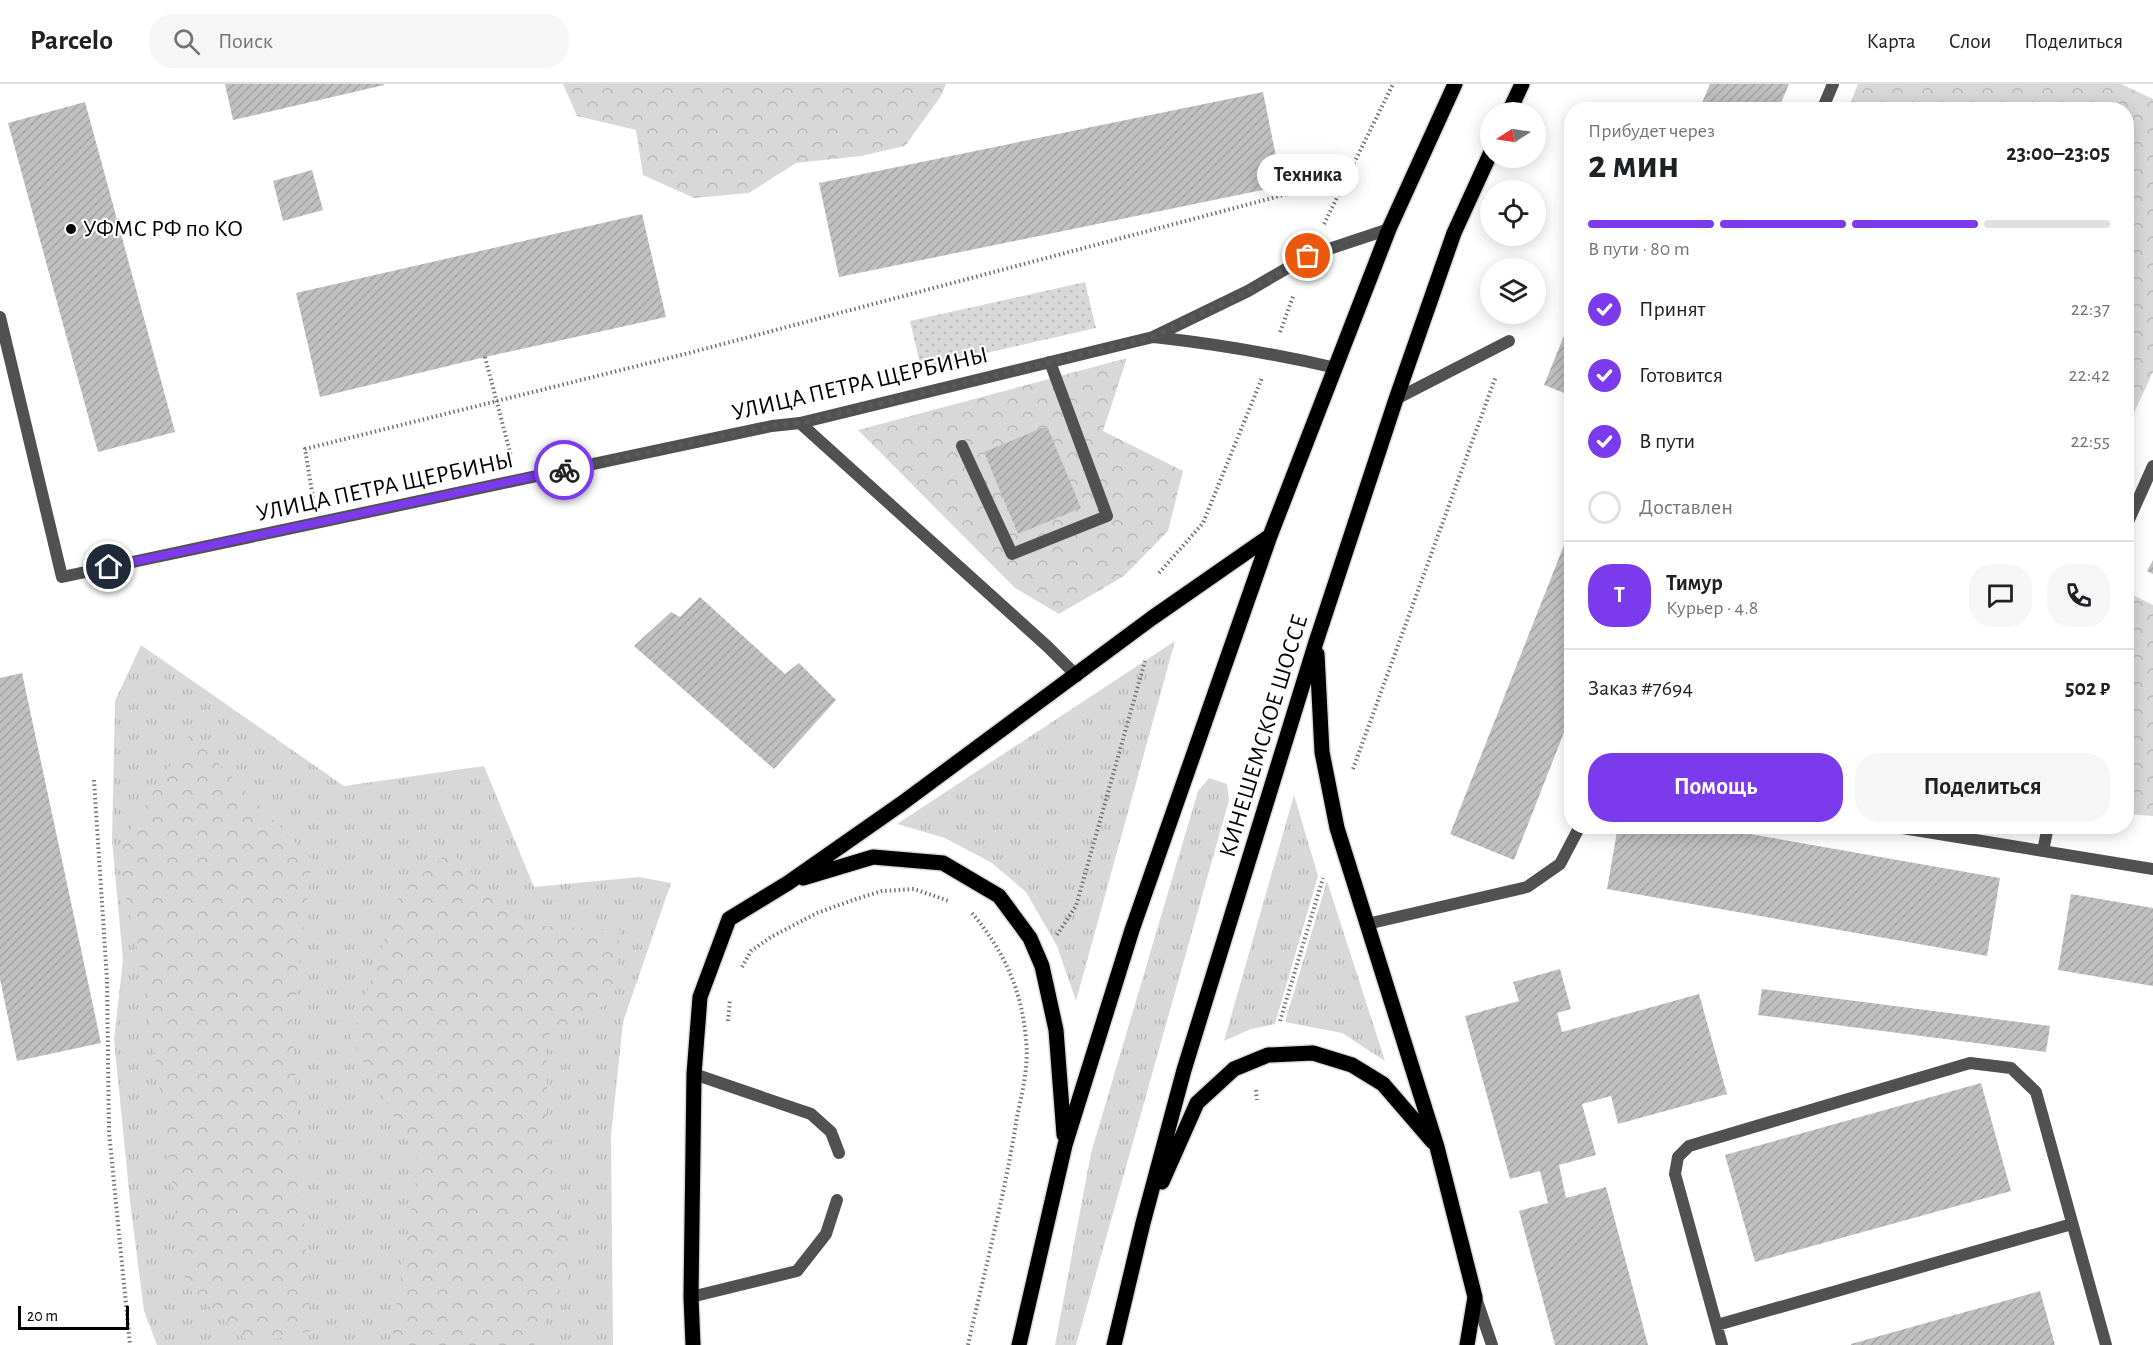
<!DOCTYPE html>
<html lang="ru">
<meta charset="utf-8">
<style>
body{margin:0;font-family:"Alegreya Sans",sans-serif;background:#f6f6f6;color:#202124;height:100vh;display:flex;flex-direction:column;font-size:22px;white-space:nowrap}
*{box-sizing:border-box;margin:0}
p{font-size:20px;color:#757577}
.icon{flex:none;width:33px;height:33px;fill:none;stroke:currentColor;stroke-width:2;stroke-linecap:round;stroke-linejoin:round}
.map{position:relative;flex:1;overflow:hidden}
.sheet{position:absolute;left:1564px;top:18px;width:570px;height:732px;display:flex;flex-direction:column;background:#fff;border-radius:24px;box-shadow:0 3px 15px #0003}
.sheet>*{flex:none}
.needle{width:39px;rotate:258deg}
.buttons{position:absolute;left:1480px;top:18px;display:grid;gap:12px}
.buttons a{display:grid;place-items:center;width:66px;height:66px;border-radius:50%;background:#fff;box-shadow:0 3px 15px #0003;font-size:30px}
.scale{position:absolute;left:18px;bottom:15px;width:111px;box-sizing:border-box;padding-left:6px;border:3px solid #000;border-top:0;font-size:16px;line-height:21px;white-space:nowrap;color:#000;-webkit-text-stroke:4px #fff;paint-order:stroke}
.pin{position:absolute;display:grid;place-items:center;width:51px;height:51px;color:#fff;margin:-26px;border:3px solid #fff;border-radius:50%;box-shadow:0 2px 6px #0007}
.courier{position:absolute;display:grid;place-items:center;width:60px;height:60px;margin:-30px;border:4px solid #7c3aed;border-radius:50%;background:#fff;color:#222;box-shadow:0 2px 8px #0007}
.bubble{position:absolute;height:42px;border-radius:21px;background:#fff;box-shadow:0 3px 15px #0003;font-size:20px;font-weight:700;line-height:42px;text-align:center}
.overview em{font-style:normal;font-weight:700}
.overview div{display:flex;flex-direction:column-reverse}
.overview{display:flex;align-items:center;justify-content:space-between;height:102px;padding:0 24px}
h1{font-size:39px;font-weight:700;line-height:45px}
.bar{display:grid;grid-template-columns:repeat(4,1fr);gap:9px 6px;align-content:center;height:72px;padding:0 24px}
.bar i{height:8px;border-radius:4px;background:#e0e0e0}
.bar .active{background:#7c3aed}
.bar p{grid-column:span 4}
.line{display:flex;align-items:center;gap:15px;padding:0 24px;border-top:2px solid #e0e0e0}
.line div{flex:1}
.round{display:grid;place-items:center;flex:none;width:63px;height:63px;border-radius:24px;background:#f6f6f6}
ol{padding:0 24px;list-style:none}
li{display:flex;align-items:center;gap:18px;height:66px}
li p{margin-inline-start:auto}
li .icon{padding:6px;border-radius:50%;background:#7c3aed;color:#fff;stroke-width:4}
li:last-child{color:#757577}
li i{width:33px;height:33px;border:3px solid #e0e0e0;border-radius:50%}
.primary-button{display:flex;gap:12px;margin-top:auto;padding:12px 24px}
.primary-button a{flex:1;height:69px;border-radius:24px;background:#7c3aed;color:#fff;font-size:24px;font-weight:700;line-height:69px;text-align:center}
.primary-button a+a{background:#f6f6f6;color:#202124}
header{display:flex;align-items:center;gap:36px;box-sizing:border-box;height:84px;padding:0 30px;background:#fff;border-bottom:2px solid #e0e0e0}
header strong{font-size:28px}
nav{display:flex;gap:33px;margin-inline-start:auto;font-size:21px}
.search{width:420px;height:54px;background:#f6f6f6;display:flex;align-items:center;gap:15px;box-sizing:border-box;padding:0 21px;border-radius:24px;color:#757577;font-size:22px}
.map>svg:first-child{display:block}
.grass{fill:url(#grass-tufts)}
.forest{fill:url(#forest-crowns)}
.park{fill:url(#park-dots)}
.building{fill:url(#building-hatch)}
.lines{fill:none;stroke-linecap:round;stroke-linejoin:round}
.primary-casing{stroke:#dbdbdb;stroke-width:18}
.path{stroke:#737373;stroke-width:4;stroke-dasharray:1.5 3;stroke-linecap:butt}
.service{stroke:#515151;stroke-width:12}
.minor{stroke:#515151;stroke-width:12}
.primary{stroke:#000;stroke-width:15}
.done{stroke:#595959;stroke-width:6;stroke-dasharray:0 10.8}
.route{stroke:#7c3aed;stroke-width:8}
.poi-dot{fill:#000;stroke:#fff;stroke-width:2}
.labels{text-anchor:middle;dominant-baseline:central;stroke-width:4.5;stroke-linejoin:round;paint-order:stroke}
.poi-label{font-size:24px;fill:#000;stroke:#fff;text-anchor:start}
.street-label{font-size:24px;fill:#000;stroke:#fff}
</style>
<header>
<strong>Parcelo</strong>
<div class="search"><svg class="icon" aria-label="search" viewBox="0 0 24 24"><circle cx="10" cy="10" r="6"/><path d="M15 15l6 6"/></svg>Поиск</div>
<nav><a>Карта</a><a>Слои</a><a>Поделиться</a></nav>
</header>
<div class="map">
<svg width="2153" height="1261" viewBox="0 0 2153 1261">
<defs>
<pattern id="grass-tufts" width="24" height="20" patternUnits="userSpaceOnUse" patternTransform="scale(1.5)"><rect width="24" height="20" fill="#d8d8d8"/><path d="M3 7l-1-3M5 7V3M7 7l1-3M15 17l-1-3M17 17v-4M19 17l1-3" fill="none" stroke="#b8b8b8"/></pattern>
<pattern id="forest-crowns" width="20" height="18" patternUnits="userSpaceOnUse" patternTransform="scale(1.5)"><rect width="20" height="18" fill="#d8d8d8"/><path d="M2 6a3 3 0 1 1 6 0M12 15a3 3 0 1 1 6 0" fill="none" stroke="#b8b8b8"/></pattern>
<pattern id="park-dots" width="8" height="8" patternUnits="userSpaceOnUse" patternTransform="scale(1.5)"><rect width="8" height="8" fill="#d8d8d8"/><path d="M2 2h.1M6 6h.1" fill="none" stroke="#b8b8b8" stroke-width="1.8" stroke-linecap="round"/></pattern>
<pattern id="building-hatch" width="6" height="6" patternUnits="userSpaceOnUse" patternTransform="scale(1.5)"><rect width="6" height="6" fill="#c0c0c0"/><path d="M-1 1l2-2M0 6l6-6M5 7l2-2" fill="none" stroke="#a3a3a3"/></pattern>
</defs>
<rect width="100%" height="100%" fill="#fff"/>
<path class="grass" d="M1175 557 1076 917 1057 862 1026 808 992 779 945 754 897 740Z
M141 561 344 702 484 682 534 803 639 793 671 799 623 938 611 1052 613 1261H157L144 1227 130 1117 114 955 123 876 112 756 115 617Z
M1209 694 1227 700 1229 716 1076 1261H1055L1091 1069 1198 707Z
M1294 711 1318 792 1275 940 1251 945 1224 957Z
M1327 797 1385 977 1342 949 1285 938Z"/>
<path class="forest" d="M563 0H946L941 12 905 62 861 72 796 79 749 109 694 114 643 91 636 46 577 32Z
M1858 0H2121L2153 15V288L2127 344V26L1848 25Z
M1127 274 1103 347 1183 387 1168 447 1124 492 1059 530 1015 504 858 346Z
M2133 511 2153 521V732L2127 730V539Z
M190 650 312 776 292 939 311 1247 251 1260 186 1202 156 977 136 859 116 768Z
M450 767 524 841 620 846 613 917 546 952 548 1087 575 1177 534 1261H404L392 1248 419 1077 351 956 400 809Z"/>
<path class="park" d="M1085 198 1096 244 921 284 910 237Z"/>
<path class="building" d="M225 0H384V1L233 36Z
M1710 0H1789L1778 26H1699Z
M1263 8 1282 102 839 193 819 99Z
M85 18 175 348 98 368 8 39Z
M312 86 323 126 283 137 273 97Z
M642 130 666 233 485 273 320 313 296 209Z
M1572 232V312L1544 301Z
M1047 342 1081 424 1018 450 984 368Z
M1572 441V628L1514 776 1450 750Z
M2153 476V490L2147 487Z
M700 513 785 590 799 579 836 616 774 685 634 562 671 528 680 533Z
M22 589 101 959 17 977 0 895V594Z
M1618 742H1704L2000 794 1987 872 1607 805Z
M2071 810 2153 824V902L2058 886Z
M1560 885 1571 925 1557 929 1562 948 1699 910 1727 1010 1618 1040 1611 1012 1582 1020 1596 1071 1559 1081 1566 1114 1606 1103 1648 1261H1555L1519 1127 1548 1119 1540 1087 1510 1095 1465 932 1519 917 1513 898Z
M1762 905 2050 942 2046 968 1758 931Z
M1981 999 2011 1107 1755 1178 1725 1071Z
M2040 1207 2055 1261H1851V1260Z"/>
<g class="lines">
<defs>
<path id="primary" d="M1509 28 1522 0
M1317 570 1322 668 1337 744 1437 1063 1475 1213 1467 1261
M803 794 873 773 943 779 999 812 1030 854 1042 882 1056 946 1064 1051
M1162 1098 1197 1019 1234 985 1268 971 1313 969 1352 981 1383 1000 1433 1058
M693 1261 691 1213 694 990 700 913 729 835 788 799 901 720 1152 534 1270 452
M1019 1261 1065 1061 1132 846 1270 452 1389 145 1455 0
M1114 1261 1143 1139 1184 986 1316 558 1396 315 1454 149 1491 68"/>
</defs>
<use href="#primary" class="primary-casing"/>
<path class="path" d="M1324 140 1393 0
M1280 248 1294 210
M485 273 511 372
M313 414 305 365 689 269 1306 105 1346 96
M1159 489 1203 439 1262 294
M1353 685 1496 292
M94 696 107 896 109 1048 130 1261
M1057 851 1076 822 1145 577
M742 883 751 867 771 853 817 829 856 815 882 807 914 805 949 817
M728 937 730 915
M1280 937 1323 794
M1256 1006 1257 1016
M968 1261C985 1185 1005 1110 1017 1033 1022 1009 1029 982 1026 956 1022 906 1004 867 972 829"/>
<path class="service" d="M1822 26 1833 0
M1396 315 1509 257
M800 339 1048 563 1077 592
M962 362 1012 470 1107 432 1050 278
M2127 440 2153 382
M1890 742 2153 785
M2043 767 2048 742
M1367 840 1527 803 1560 780 1580 742
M694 990 811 1030 831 1048 839 1069
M691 1213 797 1187 826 1150 837 1116
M1476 1214 1492 1261
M1717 1241 2072 1140
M1722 1261 1675 1090 1678 1073 1689 1062 1970 979 2011 984 2036 1008 2106 1261"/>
<path class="minor" d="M0 233 62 493 772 342 800 339 1153 253 1248 207 1308 172 1389 145
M1154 253C1216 260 1276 270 1336 284"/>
<use href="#primary" class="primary"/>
</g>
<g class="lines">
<path class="done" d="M564 386 772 342 800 339 1153 253 1248 207 1308 172"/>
<path class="route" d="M109 483 564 386"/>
</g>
<circle class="poi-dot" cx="71" cy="145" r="6"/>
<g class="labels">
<g class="poi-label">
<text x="83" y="145">УФМС РФ по КО</text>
</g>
<g class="street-label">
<text transform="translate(860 300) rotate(-13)">УЛИЦА ПЕТРА ЩЕРБИНЫ</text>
<text transform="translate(385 403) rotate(-12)">УЛИЦА ПЕТРА ЩЕРБИНЫ</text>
<text transform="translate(1264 652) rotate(-73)">КИНЕШЕМСКОЕ ШОССЕ</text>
</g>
</g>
</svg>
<div class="buttons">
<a><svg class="needle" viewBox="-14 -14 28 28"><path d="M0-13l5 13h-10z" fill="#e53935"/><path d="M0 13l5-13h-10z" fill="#757577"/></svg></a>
<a><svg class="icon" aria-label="locate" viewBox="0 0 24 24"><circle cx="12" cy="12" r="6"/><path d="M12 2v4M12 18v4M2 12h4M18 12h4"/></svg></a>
<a><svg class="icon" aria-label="layers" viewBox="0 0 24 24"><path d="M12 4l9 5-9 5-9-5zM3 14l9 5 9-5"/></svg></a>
</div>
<div class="scale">20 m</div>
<div class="pin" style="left:1308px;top:172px;background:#ea580c"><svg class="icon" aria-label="bag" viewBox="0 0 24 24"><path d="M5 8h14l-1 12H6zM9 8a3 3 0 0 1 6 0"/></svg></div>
<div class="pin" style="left:109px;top:483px;background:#1f2937"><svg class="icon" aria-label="home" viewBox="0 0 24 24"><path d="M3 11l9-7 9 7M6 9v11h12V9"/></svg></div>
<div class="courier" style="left:564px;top:386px"><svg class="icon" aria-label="bike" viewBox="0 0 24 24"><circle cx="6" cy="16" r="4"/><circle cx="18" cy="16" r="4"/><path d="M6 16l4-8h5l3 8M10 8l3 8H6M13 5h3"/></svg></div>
<div class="bubble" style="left:1257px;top:70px;width:102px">Техника</div>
<section class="sheet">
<div class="overview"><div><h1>2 мин</h1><p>Прибудет через</p></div><em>23:00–23:05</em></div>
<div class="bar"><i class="active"></i><i class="active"></i><i class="active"></i><i></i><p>В пути · 80 m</p></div>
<ol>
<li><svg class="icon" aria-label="check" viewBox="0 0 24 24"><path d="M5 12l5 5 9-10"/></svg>Принят<p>22:37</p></li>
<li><svg class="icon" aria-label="check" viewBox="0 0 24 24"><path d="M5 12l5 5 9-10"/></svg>Готовится<p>22:42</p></li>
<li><svg class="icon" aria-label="check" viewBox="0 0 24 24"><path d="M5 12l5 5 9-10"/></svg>В пути<p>22:55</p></li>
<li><i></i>Доставлен</li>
</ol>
<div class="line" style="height:108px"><b class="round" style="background:#7c3aed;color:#fff">Т</b><div><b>Тимур</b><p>Курьер · 4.8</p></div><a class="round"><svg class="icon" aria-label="chat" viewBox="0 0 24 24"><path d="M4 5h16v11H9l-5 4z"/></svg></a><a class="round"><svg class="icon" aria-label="phone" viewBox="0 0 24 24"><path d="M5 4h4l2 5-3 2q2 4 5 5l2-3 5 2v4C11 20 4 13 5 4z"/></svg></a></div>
<div class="line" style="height:78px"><div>Заказ #7694</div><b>502 ₽</b></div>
<div class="primary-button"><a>Помощь</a><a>Поделиться</a></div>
</section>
</div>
